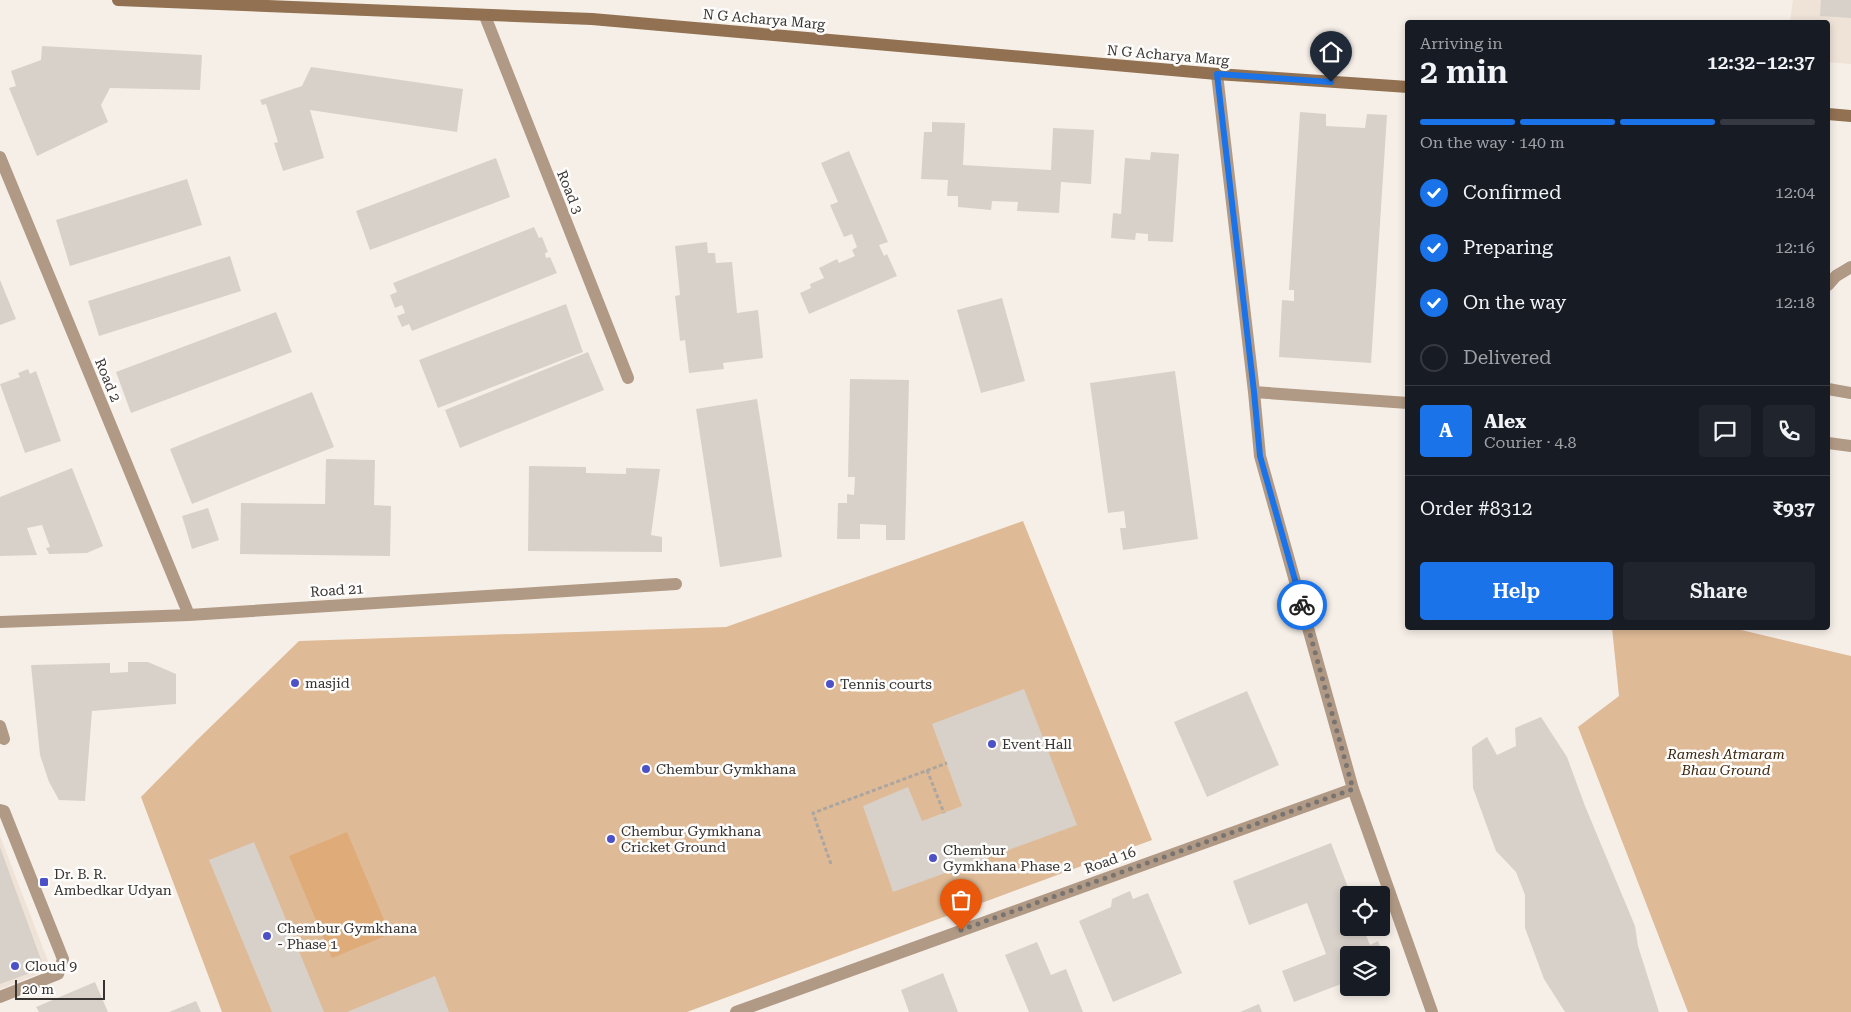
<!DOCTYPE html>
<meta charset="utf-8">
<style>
body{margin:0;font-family:"Roboto Serif",serif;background:#20242c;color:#f1f3f6;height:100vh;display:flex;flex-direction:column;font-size:19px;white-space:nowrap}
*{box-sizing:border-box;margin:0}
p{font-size:16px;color:#9ea1a6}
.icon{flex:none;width:28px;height:28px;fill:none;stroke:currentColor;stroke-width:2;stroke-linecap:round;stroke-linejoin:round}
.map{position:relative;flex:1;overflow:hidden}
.sheet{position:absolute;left:1405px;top:20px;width:425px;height:610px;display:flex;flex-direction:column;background:#171b24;border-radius:5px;box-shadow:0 2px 8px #0003}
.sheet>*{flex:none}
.tools{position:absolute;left:1340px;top:886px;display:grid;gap:10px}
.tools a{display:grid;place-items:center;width:50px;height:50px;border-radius:5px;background:#171b24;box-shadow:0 2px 8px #0003;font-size:25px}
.scale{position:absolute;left:15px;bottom:12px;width:90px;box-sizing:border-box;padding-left:5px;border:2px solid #353230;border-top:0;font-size:14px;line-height:18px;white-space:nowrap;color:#353230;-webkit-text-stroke:4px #fefdfc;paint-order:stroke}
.pin{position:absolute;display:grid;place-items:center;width:42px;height:42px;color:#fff;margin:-51px -21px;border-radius:50% 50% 50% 0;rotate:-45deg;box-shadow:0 0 5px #0007}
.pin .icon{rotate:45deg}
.courier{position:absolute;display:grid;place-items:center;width:50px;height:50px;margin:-25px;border:4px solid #1a73e8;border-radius:50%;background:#fff;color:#222;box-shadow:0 1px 6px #0007}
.summary em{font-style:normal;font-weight:600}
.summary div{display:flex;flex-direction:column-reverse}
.summary{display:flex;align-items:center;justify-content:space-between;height:85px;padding:0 15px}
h1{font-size:32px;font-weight:600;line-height:38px}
.bar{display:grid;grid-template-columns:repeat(4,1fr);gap:8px 5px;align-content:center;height:60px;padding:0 15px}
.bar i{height:6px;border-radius:4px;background:#363941}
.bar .active{background:#1a73e8}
.bar p{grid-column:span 4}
.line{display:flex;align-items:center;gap:12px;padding:0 15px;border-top:1px solid #363941}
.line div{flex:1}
.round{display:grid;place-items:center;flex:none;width:52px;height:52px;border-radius:5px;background:#20242c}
ol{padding:0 15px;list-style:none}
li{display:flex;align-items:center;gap:15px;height:55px}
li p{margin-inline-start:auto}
li .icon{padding:5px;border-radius:50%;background:#1a73e8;color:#fff;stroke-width:4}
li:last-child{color:#9ea1a6}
li i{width:28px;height:28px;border:2px solid #363941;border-radius:50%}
.action{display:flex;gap:10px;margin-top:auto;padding:10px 15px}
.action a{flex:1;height:58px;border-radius:5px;background:#1a73e8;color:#fff;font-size:20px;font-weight:600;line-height:58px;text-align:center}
.action a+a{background:#20242c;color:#f1f3f6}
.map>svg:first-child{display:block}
.built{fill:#efe2d7}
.green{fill:#dfba96}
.water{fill:#dfac79}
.building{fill:#d8d1ca}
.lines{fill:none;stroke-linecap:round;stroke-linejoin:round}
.path{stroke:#aca6a1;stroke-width:3;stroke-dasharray:4 2.5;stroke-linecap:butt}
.lane{stroke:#b19a85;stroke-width:12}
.street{stroke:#b19a85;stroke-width:12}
.secondary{stroke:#917151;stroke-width:12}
.done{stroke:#797470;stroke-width:5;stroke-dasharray:0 9}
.route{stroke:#1a73e8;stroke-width:6}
.poi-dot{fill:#4c51c7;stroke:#fefdfc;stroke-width:2}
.labels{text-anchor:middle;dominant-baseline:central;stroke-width:5;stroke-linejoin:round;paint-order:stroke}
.street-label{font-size:14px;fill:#353230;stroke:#fefdfc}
.poi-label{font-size:14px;fill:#353230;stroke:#fefdfc;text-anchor:start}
.park-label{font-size:14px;font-style:italic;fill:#3a250d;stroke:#fefdfc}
</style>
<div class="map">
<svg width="1851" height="1012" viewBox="0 0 1851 1012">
<rect width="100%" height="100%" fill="#f6efe8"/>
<path class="built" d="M1793 0H1851V64L1828 62V22H1790Z
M0 836 51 969 0 989Z"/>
<path class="green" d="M1023 521 1152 840 687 1012H222L141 797 197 740 299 641 726 627Z
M1612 628H1733L1851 656V1012H1688L1578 727 1619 696Z"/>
<path class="water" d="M347 832 390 934 332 958 289 856Z"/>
<path class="building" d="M1821 0H1851V18L1820 16Z
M42 46 202 55 200 90 110 88 101 105 108 122 37 156 9 88 16 86 11 71 41 60Z
M311 67 463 89 457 132 310 110 324 158 283 171 274 143 278 142 266 104 262 105 260 100 302 86Z
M1300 112 1326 114V126L1365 128 1367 114 1387 115 1371 363 1279 357 1282 300 1294 301V290H1289Z
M932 122 965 123 963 165 1051 170 1053 128 1094 130 1091 184 1061 182 1059 213 1017 211 1018 202 992 201 991 210 958 207V196H947L948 180 921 179 924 132H932Z
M849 151 888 242 879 245 884 256 887 254 897 276 809 314 800 293 811 288 810 284 824 278 819 268 837 259 839 263 855 256 852 250 857 247 852 234 844 237 830 205 838 202 821 163Z
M1151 152 1179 154 1173 242 1148 241V234L1136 233 1135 240 1111 238 1113 213 1121 214 1125 158 1150 160Z
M496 158 510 197 370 250 356 211Z
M187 179 202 225 70 266 56 220Z
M534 227 539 238 542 237 548 252 545 253 546 258 550 257 557 273 412 331 409 324 402 327 397 316 405 313 402 305 395 308 390 295 397 292 393 283Z
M707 242 708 253H715L716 263 732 262 737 313 758 310 763 358 723 363 724 369 689 373 685 340 680 341 675 296 680 295 675 246Z
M230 256 241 291 99 336 88 301Z
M0 280 16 319 0 325Z
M1002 298 1025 381 981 393 957 310Z
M566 304 583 352 438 408 419 360Z
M276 312 292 352 131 413 116 372Z
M588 352 604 390 460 448 445 410Z
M28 369 30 374 36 371 61 441 25 453 0 384 20 377 18 373Z
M1175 371 1198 539 1123 550 1120 528H1126L1124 511 1108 513 1090 383Z
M850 379 909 380 905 540H886V525L860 524V539H837L838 503H847V494L854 495 855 477H848Z
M312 392 334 447 192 504 170 449Z
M757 399 782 557 720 567 696 409Z
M326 459 375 460 374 505 391 506 390 556 240 554 241 503 325 504Z
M529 466 586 467V473L626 474V468L660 469 651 535 662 537V552L528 551Z
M72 468 103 546 87 553 49 554 46 548 50 547 42 525 27 528 37 555 0 556V497Z
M208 508 219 540 192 549 182 516Z
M128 662H148L176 674V704L92 711 85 801 59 800 49 782 40 755 31 665 110 663V673L128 672Z
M1024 689 1077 825 893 892 863 806 908 787 922 821 962 806 932 724Z
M1247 691 1279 765 1207 797 1174 722Z
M1541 717 1567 757 1585 806 1635 926 1638 946 1659 1012H1565L1544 979 1525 928V895L1516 872 1496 851 1473 788 1472 747 1487 737 1497 755 1516 746 1515 728Z
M254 842 324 1012H272L209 860Z
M1331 843 1351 895H1349V928H1363L1370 945 1378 941 1388 966 1381 969V955H1349V981L1294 1002 1282 971 1326 954 1307 903 1249 925 1233 881Z
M0 847 44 968 0 984Z
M1130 891 1133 899 1148 893 1182 973 1113 1002 1079 921 1111 907 1112 899Z
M1037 942 1051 975 1066 969 1083 1012H1029L1005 955Z
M943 973 958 1012H909L901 990Z
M435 976 449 1012H347Z
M95 982 108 1012H39L36 1007Z
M196 1001 201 1012H169Z
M1259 1004 1262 1012H1240Z"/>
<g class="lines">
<path class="path" d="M927 770 944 813
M831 864 813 813 947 763"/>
<path class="lane" d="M1828 285 1836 276 1851 267
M1828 389 1851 393
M0 810 4 811 63 959 58 974 0 997"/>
<path class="street" d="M485 16 628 378
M1217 74 1254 392 1260 456 1353 789 1432 1012
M0 157 189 615
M1254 392 1408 403
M1828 443 1851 446
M0 622 189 615 676 584
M0 726 4 739
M736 1012 1353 789"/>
<path class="secondary" d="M118 0 592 19 1217 74 1408 87
M1828 114 1851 116"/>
</g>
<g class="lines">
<path class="done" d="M961 930 1353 789 1302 605"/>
<path class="route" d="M1302 605 1260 456 1254 392 1217 74 1331 82"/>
</g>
<g class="poi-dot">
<circle cx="295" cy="683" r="5"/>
<circle cx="830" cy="684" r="5"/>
<circle cx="992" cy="744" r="5"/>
<circle cx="646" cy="769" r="5"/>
<circle cx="611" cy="839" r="5"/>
<circle cx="933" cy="858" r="5"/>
<rect x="39" y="877" width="10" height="10" rx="2.5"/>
<circle cx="267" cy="936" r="5"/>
<circle cx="15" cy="966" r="5"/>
</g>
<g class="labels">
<g class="street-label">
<text transform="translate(764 19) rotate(5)">N G Acharya Marg</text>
<text transform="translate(1168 55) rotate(5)">N G Acharya Marg</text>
<text transform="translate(570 192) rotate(68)">Road 3</text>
<text transform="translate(108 380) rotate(68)">Road 2</text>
<text transform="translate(337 590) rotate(-4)">Road 21</text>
<text transform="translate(1110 860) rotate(-20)">Road 16</text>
</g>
<g class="poi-label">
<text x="305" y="683">masjid</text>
<text x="840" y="684">Tennis courts</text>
<text x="1002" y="744">Event Hall</text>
<text x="656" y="769">Chembur Gymkhana</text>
<text x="621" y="831">Chembur Gymkhana<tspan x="621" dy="16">Cricket Ground</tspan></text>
<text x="943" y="850">Chembur<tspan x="943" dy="16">Gymkhana Phase 2</tspan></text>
<text x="54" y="874">Dr. B. R.<tspan x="54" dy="16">Ambedkar Udyan</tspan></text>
<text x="277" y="928">Chembur Gymkhana<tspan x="277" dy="16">- Phase 1</tspan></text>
<text x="25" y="966">Cloud 9</text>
</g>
<g class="park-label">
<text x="1726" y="754">Ramesh Atmaram<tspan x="1726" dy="16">Bhau Ground</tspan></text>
</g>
</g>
</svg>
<div class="tools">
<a><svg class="icon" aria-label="locate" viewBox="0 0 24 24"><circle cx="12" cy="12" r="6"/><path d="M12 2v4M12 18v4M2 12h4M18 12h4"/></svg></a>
<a><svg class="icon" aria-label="layers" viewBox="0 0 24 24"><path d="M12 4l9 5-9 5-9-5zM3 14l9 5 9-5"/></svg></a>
</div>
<div class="scale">20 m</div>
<div class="pin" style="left:961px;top:930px;background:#ea580c"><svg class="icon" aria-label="bag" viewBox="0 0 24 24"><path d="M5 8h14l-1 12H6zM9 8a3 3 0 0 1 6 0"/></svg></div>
<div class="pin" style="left:1331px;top:82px;background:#1f2937"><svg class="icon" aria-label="home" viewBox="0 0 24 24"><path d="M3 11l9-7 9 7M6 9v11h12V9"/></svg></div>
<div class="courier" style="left:1302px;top:605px"><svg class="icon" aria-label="bike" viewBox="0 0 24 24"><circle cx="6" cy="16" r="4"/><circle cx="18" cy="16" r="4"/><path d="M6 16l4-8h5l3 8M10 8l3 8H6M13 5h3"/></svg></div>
<section class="sheet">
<div class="summary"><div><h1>2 min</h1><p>Arriving in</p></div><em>12:32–12:37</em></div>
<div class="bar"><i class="active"></i><i class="active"></i><i class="active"></i><i></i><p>On the way · 140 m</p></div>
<ol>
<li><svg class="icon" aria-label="check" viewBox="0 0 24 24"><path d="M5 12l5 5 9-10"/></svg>Confirmed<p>12:04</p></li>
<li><svg class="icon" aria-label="check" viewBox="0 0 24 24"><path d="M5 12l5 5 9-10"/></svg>Preparing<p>12:16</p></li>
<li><svg class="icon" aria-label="check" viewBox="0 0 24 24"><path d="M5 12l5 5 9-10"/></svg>On the way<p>12:18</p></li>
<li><i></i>Delivered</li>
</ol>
<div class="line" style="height:90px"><b class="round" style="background:#1a73e8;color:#fff">A</b><div><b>Alex</b><p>Courier · 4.8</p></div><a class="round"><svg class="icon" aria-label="chat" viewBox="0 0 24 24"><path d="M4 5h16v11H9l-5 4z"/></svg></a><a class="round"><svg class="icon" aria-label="phone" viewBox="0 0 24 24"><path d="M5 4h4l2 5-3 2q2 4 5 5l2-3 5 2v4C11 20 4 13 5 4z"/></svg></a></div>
<div class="line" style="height:65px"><div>Order #8312</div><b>₹937</b></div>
<div class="action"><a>Help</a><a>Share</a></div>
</section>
</div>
